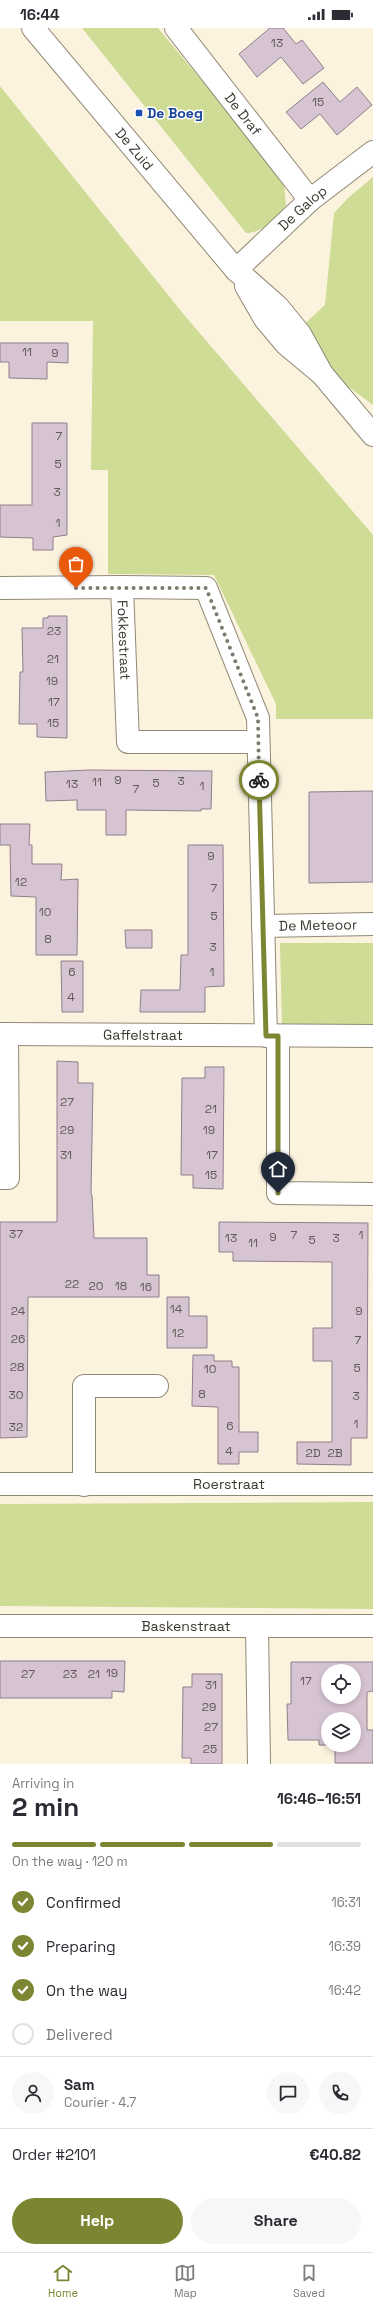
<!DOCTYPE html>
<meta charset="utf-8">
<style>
body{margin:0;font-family:"Space Grotesk",sans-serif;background:#f7f7f7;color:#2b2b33;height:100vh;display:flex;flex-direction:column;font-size:15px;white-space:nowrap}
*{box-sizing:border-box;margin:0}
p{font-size:13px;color:#7c7c81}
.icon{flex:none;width:22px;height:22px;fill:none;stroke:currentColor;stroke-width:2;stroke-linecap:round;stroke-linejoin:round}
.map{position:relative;height:1736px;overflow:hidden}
.details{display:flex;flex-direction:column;background:#fff;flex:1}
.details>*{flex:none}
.fabs{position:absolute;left:321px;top:1636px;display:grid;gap:8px}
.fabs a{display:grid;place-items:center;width:40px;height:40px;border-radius:50%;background:#fff;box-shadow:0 2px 6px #0003;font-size:20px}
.pin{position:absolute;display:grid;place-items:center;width:34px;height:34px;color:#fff;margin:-41px -17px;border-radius:50% 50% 50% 0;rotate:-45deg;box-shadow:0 0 4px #0007}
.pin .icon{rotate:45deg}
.courier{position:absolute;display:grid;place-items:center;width:40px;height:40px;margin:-20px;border:3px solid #7c8632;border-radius:50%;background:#fff;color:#222;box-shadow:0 1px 5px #0007}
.summary em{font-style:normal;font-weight:800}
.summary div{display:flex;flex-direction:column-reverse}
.summary{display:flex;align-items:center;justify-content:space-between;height:68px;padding:0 12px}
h1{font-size:26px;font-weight:800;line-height:30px}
.bar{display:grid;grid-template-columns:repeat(4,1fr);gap:6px 4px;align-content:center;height:48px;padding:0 12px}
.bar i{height:5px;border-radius:3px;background:#e1e1e2}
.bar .current{background:#7c8632}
.bar p{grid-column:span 4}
.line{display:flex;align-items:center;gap:10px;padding:0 12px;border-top:1px solid #e1e1e2}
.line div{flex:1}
.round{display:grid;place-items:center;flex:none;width:42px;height:42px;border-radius:21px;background:#f7f7f7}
ol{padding:0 12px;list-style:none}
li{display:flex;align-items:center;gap:12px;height:44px}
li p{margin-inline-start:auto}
li .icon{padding:4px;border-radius:50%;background:#7c8632;color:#fff;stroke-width:4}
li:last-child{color:#7c7c81}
li i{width:22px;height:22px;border:2px solid #e1e1e2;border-radius:50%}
.cta{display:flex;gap:8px;margin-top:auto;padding:8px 12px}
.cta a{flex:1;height:46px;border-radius:24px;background:#7c8632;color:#fff;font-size:16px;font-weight:800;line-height:46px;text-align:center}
.cta a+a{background:#f7f7f7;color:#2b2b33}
.status{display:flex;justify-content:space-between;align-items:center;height:28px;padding:0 20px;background:#fff;direction:ltr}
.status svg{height:11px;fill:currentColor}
.tab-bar{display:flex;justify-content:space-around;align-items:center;height:56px;border-top:1px solid #e1e1e2;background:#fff;font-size:11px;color:#7c7c81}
.tab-bar a{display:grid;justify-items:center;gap:2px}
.tab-bar .current{color:#7c8632}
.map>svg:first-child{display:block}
.green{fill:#cedc96}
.building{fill:#d7c4d3;stroke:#907f8c;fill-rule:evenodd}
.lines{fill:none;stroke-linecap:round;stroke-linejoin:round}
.street-casing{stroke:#918876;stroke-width:24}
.secondary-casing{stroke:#918876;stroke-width:24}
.street{stroke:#fff;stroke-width:22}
.secondary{stroke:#fff;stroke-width:22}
.done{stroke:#7f796d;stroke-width:4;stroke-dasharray:0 7.2}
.route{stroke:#7c8632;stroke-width:5}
.transit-dot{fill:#1a4fb4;stroke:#fff;stroke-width:1.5}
.labels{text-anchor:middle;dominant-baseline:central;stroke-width:3;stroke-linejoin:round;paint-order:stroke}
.number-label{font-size:12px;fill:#625a58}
.transit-label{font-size:14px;font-weight:bold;fill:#164399;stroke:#fff;text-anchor:start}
.street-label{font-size:14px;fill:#3b372f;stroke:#fff}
</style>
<div class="status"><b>16:44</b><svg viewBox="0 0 49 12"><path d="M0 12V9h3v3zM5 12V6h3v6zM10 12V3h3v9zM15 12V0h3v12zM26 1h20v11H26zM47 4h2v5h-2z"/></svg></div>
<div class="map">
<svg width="373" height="1736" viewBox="0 0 373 1736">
<rect width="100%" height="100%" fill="#fcf3df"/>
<path class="green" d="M82 0H158L276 142 284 156 286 178C276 190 263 205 246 205Z
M0 58 185 288 373 507V691H276V676L214 547 108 546V442H91L93 293H0Z
M373 149V377L342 354 302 298 325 277 334 185 348 170Z
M280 915H373V998L282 999Z
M373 1474V1581L0 1578V1476Z"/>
<path class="building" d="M270 0H283L296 16 302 12 324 40 303 56 281 29 257 49 239 26Z
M323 54 340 74 357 59 372 77 337 107 320 86 301 101 286 84Z
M0 315H68V335L47 334V351L9 350V334H0Z
M32 395H67V507L53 509V522H33V510L0 509V477H32Z
M48 588H67V710L37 709V696H19L20 644H23L22 600H43V590H48Z
M89 742 212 743 211 781H201V783L126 782V807H106V782H77V772L46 773 45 744Z
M373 763V854L309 855V764Z
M0 796H30L29 817H32V836H62L61 852 78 851 77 927H36V869L11 868 10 817H0Z
M188 817H223L224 958 205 959V984H140L141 962H180L181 927H188Z
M125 902H152V920H126Z
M61 933H83V984H62Z
M57 1033 78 1034V1055H93L91 1166 92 1167 94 1210H147V1247H159V1269H28L27 1409 0 1410V1194H57Z
M205 1039H224L223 1161 193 1160V1147H181L182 1050H205Z
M219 1194 368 1195 367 1410H351V1437L297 1436V1414H332V1333H313V1300H332V1234L233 1233V1224H219Z
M167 1269H189V1288H207V1320H167Z
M193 1327H214V1333H232V1339H239V1404H258V1424H239V1436H218V1379L192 1378Z
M0 1633H125L124 1664 112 1663V1670H0Z
M291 1634H373V1663L367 1664V1702H373V1735H335V1717H354V1691H328V1717H319V1712H288L287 1676H291ZM328 1643H354V1669H328Z
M192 1646H222V1736H191V1730H182L183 1659H192Z"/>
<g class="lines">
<defs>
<g id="street">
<path id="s1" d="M176 0 310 172"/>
<path id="s2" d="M236 242 310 172 373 124"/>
<path d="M122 559 206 560 258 690 266 1008"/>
<path id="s3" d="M0 560 122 559 128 714H258"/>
<path id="s4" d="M263 898 373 896"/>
<path id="s5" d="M0 1006 373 1008"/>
<path d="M278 1008V1165L373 1166"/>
<path d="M0 1150H8L7 1006"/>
<path id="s6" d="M0 1456H373"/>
<path d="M84 1457V1358H157"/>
<path id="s7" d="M0 1598H373"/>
<path d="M257 1598 259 1736"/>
</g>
<g id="secondary">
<path id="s8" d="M33 0 236 242 278 279 300 306 322 346"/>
<path d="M246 258 265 291 286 316 322 346 373 407"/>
</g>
</defs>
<use href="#street" class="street-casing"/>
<use href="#secondary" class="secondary-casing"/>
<use href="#street" class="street"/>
<use href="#secondary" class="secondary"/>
</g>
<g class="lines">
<path class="done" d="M76 560H206L258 690 259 752"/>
<path class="route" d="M259 752 266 1008H278V1165"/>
</g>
<rect class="transit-dot" x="135" y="81" width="8" height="8" rx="2"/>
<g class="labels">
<g class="number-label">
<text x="277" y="15">13</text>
<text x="318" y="74">15</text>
<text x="27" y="324">11</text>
<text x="55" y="325">9</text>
<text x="59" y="408">7</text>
<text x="58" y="436">5</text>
<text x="57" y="464">3</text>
<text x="58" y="495">1</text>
<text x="54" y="603">23</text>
<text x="53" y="631">21</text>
<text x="52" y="653">19</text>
<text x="54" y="674">17</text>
<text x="53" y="695">15</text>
<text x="118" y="752">9</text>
<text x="181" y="753">3</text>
<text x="97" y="754">11</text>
<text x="156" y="755">5</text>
<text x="72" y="756">13</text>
<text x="202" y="758">1</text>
<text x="136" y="761">7</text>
<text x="211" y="828">9</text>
<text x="21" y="854">12</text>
<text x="214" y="860">7</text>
<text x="45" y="884">10</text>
<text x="214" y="888">5</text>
<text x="48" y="911">8</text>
<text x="213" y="919">3</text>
<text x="72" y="944">6</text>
<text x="212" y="944">1</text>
<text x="71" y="969">4</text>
<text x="67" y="1074">27</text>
<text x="211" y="1081">21</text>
<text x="67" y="1102">29</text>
<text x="209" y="1102">19</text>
<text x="66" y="1127">31</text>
<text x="212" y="1127">17</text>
<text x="211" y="1147">15</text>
<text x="16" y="1206">37</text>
<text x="294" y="1207">7</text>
<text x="361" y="1207">1</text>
<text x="273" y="1209">9</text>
<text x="231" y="1210">13</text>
<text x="336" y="1210">3</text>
<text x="312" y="1212">5</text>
<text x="253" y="1215">11</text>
<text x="72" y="1256">22</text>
<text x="96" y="1258">20</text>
<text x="121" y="1258">18</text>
<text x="146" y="1259">16</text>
<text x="176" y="1281">14</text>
<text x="18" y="1283">24</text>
<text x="359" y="1283">9</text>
<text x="178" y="1305">12</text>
<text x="18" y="1311">26</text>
<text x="358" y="1312">7</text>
<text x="17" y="1339">28</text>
<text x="357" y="1340">5</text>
<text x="210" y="1341">10</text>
<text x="202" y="1366">8</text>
<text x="16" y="1367">30</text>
<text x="356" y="1368">3</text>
<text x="356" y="1396">1</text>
<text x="230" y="1398">6</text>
<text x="16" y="1399">32</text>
<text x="229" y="1423">4</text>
<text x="313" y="1425">2D</text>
<text x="335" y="1425">2B</text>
<text x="112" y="1645">19</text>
<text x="28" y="1646">27</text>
<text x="70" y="1646">23</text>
<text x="94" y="1646">21</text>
<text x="306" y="1653">17</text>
<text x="211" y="1657">31</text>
<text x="209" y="1679">29</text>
<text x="211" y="1699">27</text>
<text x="210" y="1721">25</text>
</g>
<g class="transit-label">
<text x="147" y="85">De Boeg</text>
</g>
<g class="street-label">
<text stroke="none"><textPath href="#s1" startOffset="109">De Draf</textPath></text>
<text stroke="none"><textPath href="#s8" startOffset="158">De Zuid</textPath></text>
<text stroke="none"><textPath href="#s2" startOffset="91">De Galop</textPath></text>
<text stroke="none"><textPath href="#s3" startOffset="175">Fokkestraat</textPath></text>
<text stroke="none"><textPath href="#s4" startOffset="55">De Meteoor</textPath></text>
<text stroke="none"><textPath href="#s5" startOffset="143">Gaffelstraat</textPath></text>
<text stroke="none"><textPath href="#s6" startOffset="229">Roerstraat</textPath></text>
<text stroke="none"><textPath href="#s7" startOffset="186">Baskenstraat</textPath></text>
</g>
</g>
</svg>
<div class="fabs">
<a><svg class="icon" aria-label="locate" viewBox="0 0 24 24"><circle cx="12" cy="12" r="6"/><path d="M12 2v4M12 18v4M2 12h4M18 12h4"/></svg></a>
<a><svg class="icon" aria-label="layers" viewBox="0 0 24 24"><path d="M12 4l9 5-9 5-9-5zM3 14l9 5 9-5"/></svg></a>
</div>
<div class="pin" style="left:76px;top:560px;background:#ea580c"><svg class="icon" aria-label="bag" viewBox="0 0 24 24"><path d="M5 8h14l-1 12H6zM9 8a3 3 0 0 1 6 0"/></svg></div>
<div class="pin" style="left:278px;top:1165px;background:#1f2937"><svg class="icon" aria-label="home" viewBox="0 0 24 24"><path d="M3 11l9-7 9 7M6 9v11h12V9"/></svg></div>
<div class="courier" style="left:259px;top:752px"><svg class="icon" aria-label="bike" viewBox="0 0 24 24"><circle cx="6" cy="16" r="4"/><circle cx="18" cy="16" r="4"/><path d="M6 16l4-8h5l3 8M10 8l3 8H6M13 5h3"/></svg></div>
</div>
<section class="details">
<div class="summary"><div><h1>2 min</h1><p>Arriving in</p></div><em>16:46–16:51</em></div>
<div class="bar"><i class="current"></i><i class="current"></i><i class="current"></i><i></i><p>On the way · 120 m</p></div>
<ol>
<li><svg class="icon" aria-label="check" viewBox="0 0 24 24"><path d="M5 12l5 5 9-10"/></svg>Confirmed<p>16:31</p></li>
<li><svg class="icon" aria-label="check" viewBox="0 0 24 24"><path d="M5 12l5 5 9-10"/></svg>Preparing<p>16:39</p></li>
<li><svg class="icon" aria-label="check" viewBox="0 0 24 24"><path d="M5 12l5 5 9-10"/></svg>On the way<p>16:42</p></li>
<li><i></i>Delivered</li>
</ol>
<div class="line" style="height:72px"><a class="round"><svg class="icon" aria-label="person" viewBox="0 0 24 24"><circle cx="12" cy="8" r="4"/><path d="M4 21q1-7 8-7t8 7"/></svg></a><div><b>Sam</b><p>Courier · 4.7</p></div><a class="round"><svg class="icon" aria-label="chat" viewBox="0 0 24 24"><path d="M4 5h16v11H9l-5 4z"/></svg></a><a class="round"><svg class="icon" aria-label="phone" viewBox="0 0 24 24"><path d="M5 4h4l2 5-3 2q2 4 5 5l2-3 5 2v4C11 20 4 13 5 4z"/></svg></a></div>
<div class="line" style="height:52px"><div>Order #2101</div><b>€40.82</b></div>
<div class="cta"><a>Help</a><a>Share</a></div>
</section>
<nav class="tab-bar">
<a class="current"><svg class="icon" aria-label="home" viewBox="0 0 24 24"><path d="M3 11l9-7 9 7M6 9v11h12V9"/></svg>Home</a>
<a><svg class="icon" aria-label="map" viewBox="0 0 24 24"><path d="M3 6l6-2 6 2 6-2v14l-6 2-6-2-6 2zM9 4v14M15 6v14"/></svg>Map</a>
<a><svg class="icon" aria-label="saved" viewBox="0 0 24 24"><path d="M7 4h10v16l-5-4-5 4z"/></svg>Saved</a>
</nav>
